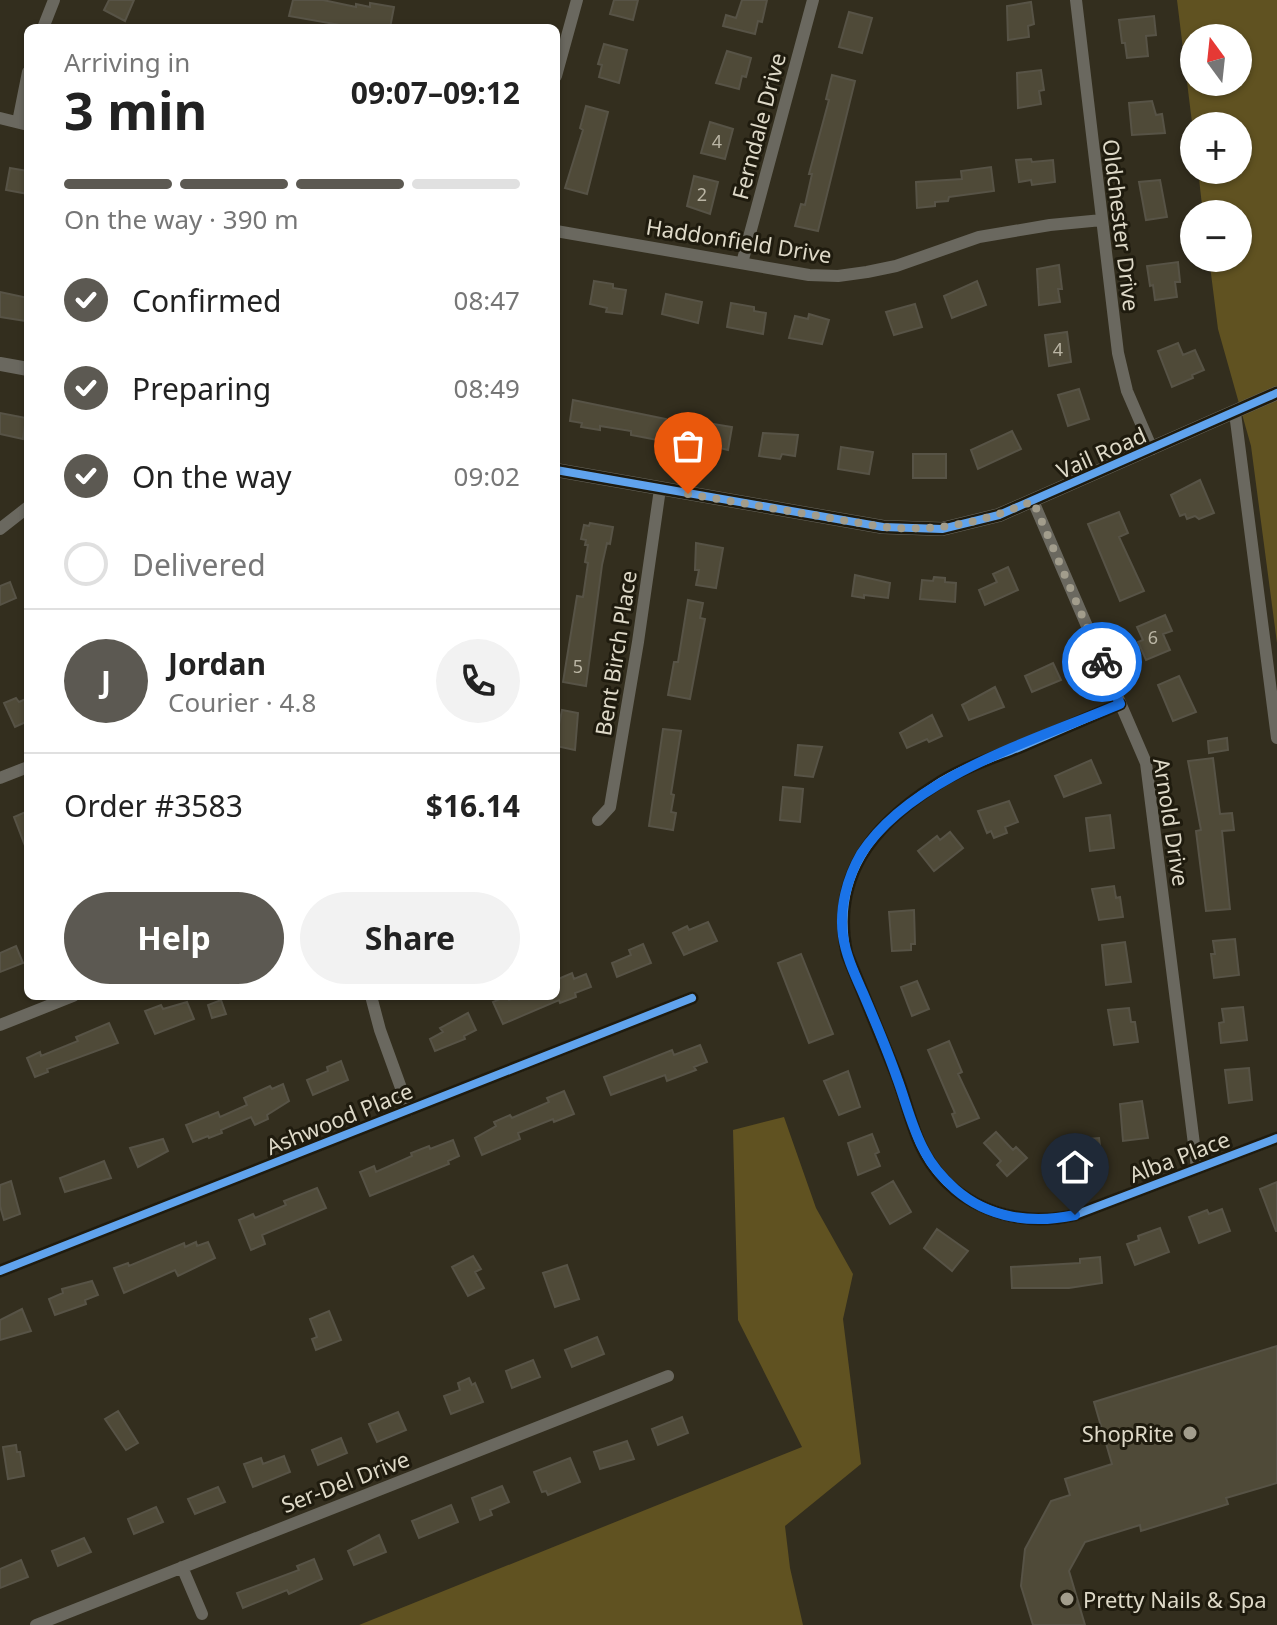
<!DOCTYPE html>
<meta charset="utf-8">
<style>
body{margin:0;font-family:"Noto Sans",sans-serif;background:#f2f2f2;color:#222;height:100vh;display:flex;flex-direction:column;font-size:30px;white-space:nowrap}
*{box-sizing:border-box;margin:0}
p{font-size:26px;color:#767676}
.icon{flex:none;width:44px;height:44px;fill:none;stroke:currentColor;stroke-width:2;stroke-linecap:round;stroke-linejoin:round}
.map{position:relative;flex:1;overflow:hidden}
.side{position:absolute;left:24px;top:24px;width:536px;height:976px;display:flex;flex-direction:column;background:#fff;border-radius:12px;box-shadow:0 2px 6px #0004}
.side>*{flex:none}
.needle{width:52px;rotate:345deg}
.controls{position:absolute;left:1180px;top:24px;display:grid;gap:16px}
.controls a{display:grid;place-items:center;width:72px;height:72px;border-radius:50%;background:#fff;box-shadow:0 2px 6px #0004;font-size:40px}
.pin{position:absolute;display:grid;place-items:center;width:68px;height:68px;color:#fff;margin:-82px -34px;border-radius:50% 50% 50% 0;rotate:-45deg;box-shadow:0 0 8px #0007}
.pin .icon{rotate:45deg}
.courier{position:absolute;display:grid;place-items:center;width:80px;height:80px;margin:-40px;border:6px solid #1a73e8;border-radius:50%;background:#fff;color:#222;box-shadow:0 2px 10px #0007}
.summary em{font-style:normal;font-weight:700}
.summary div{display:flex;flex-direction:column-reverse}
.summary{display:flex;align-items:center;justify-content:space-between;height:136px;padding:0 40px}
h1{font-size:52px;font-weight:700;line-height:60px}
.bar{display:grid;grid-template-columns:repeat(4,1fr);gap:12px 8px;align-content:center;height:96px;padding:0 40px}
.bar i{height:10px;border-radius:6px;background:#e0e0e0}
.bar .on{background:#5c5952}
.bar p{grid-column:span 4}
.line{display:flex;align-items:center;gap:20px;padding:0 40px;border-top:2px solid #e0e0e0}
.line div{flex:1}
.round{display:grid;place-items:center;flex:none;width:84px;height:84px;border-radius:42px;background:#f2f2f2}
ol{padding:0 40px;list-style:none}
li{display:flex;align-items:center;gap:24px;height:88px}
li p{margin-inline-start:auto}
li .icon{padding:8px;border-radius:50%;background:#5c5952;color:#fff;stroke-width:4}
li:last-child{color:#767676}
li i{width:44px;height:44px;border:4px solid #e0e0e0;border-radius:50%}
.button{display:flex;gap:16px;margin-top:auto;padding:16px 40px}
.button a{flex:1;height:92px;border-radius:48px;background:#5c5952;color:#fff;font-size:32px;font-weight:700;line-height:92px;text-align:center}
.button a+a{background:#f2f2f2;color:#222}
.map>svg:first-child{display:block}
.green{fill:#605221;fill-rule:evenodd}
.building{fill:#4f4a38;stroke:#575346;stroke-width:2}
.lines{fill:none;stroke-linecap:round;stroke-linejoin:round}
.minor{stroke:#6a685f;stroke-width:12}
.tertiary{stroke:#6a685f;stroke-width:14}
.cycleway-casing{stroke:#1f1b0e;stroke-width:13}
.cycleway{stroke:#60a3ed;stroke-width:8}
.done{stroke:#a29d8c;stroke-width:8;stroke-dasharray:0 14.4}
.route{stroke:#1a73e8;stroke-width:10}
.poi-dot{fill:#a29d8c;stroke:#1f1b0e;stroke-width:3}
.labels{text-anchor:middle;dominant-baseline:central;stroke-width:6;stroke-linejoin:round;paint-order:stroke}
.number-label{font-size:18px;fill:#bab5a4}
.street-label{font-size:22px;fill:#ded9c8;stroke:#1f1b0e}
.poi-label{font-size:22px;fill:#ded9c8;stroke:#1f1b0e;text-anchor:end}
</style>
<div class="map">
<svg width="1277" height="1625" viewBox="0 0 1277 1625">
<rect width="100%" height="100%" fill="#332e1e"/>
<path class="green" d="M1177 0H1277V643L1251 446 1218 329 1209 258H1238V214H1203L1198 170H1238V126H1194V139ZM1194 38H1238V82H1194Z
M784 1117 816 1208 853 1274 843 1319 861 1464 785 1526 790 1568 803 1625H359L802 1447 738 1320 733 1130Z"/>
<path class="building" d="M109 0H134L125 21 104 10Z
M293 0H323L356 7V4L370 7V3L394 7 390 28H357L289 16Z
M614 0H638L633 20 610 14Z
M742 0H767L762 22 758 21 755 34 723 26 726 15 736 18Z
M1031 2 1034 24 1028 26 1029 37 1008 40 1007 6Z
M849 12 872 18 862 53 839 47Z
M1154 16 1156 35 1146 36 1148 56 1127 58 1125 43H1122L1119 20Z
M604 44 627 50 619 83 599 77 602 65 598 64Z
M727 51 751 58 746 77 742 76 739 89 716 83Z
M1041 70 1044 90 1039 91 1041 104 1018 108 1017 73Z
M832 75 855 81 818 231 795 226 801 204 805 205 812 174H809L829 100 826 99Z
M1152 101 1156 115 1162 114 1165 133 1132 135 1129 103Z
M586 106 608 112 587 194 565 188 583 130 580 128Z
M710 122 733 129 725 159 701 153Z
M1031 159 1032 162 1053 160 1055 182 1032 185 1031 180 1019 182 1016 160Z
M991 167 994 191 949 197 948 201 935 202V206L917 208 916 182 962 179 961 171Z
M10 168 28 171V194L6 190Z
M694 176 718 182 710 214 687 206Z
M1160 180 1167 217 1146 220 1139 182Z
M1178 262 1180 282H1175L1177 297 1155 300 1153 285 1150 286 1147 266Z
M1059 265 1062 289H1058L1060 302 1039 305 1037 269Z
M594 281 613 284V288L626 290 622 314 606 312 607 308 590 304Z
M977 281 986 305 952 318 944 296Z
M0 292 28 298 26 321 0 317Z
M666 294 702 302 698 323 662 314Z
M731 303 754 307V311L766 313 763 334 727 327Z
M915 304 922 327 894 335 886 312Z
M809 314 829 320 822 344 789 338 795 316 808 319Z
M1067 332 1071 362 1049 366 1045 335Z
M1178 343 1183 355 1195 350 1204 370 1192 375 1193 378 1172 387 1158 351Z
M1079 389 1089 419 1068 426 1058 395Z
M573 400 666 419 663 441 631 435V431L600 426V430L581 427 582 423 570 421Z
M0 413 26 418 23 439 0 434Z
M695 421 732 427 728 450 692 441Z
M1012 431 1021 449 978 469 971 450Z
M763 433 798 435 795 456 782 454 780 459 759 456Z
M841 447 873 452 869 474 838 469Z
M913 454H946V478H913Z
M1200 480 1214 513 1199 519 1195 516 1187 519 1185 514 1180 516 1171 495Z
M1119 512 1128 533 1119 537 1144 591 1120 601 1088 524Z
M590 523 613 527 610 544 607 543 602 565 586 686 563 682 577 596 583 597 588 563 585 562 588 545H585L586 540 581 539 584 525 589 526Z
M696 543 723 548 716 588 696 585 699 570H695Z
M1008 567 1018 590 985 605 979 590 997 582 993 574Z
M855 575 890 583 888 598 864 595V598L852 596Z
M934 577 945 578V582L956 583 955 602 920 599 922 580 933 581Z
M10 582 16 598 0 605V586Z
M688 600 703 603 700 618 705 619 690 699 668 695 674 662H678Z
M1165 615 1172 631 1163 634 1170 650 1146 660 1138 642 1143 640 1137 627Z
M1053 663 1061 680 1032 692 1025 676Z
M1179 676 1196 712 1173 721 1158 685Z
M995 687 1004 707 969 720 962 705Z
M16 698 19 702 28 698V721L15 727 4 703Z
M562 710 578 713 575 750 556 746V730H558Z
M932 715 942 736 929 742 927 739 907 748 900 733Z
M663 729 681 731 671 794 674 795 671 812 676 813 673 830 649 826Z
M1227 738 1228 750 1209 753 1208 741Z
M798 745 822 747 813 777 795 775Z
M1213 758 1220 814 1232 813 1234 830 1222 831 1230 909 1206 911 1196 831 1201 830 1188 761Z
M1091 760 1101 783 1064 797 1055 776Z
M783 787 803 789 800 822 780 820Z
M1009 801 1018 822 1005 827 1007 833 994 838 991 831 987 833 978 811Z
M28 811V850L27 851 14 817Z
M1110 815 1114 848 1090 851 1086 818Z
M950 832 963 848 934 871 918 851 937 836 940 840Z
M1114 886 1116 898 1120 897 1123 917 1099 920 1092 889Z
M914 910 915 944H911V950L892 951 889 912Z
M708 922 717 941 684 955 673 933 687 926 689 930Z
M1235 939 1239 975 1214 978 1211 954H1215L1213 941Z
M1125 942 1131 982 1106 985 1102 945Z
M643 944 651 963 617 977 612 963 631 955 629 950Z
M16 946 23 963 0 972V953Z
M801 954 833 1034 809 1043 778 963Z
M572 973 574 979 586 974 591 987 575 993 576 997 560 1003 559 1000 503 1024 493 1002 507 996 509 1000 520 996H556V980Z
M917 981 929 1009 912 1016 901 987Z
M221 1000 226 1014 212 1018 208 1005Z
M187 1002 194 1019 155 1034 145 1011 161 1005 163 1009Z
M1243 1007 1247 1040 1221 1043 1219 1023 1224 1022 1222 1009Z
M1129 1008 1131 1022H1135L1138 1042 1114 1045 1108 1010Z
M468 1013 476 1030 464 1036 465 1039 435 1051 430 1039 443 1032 440 1028Z
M109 1023 118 1043 47 1069 48 1072 35 1077 27 1058 40 1052 41 1056 78 1041 76 1037Z
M949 1041 962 1072 958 1074 979 1118 957 1127 952 1114 955 1113 928 1050Z
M700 1045 707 1062 694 1067 696 1070 667 1081 665 1075 611 1095 604 1077 672 1050 674 1055Z
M341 1061 348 1080 313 1095 307 1080 328 1071 327 1067Z
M1249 1068 1252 1100 1229 1103 1225 1070Z
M848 1071 860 1107 839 1115 824 1081Z
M283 1084 289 1101 267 1115 268 1119 255 1125 251 1117 221 1130 222 1133 209 1138 208 1136 193 1142 186 1125 218 1112 220 1117 247 1105 244 1098 270 1086 272 1089Z
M564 1091 574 1114 554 1122 553 1119 518 1133 520 1139 482 1155 475 1138 496 1126 494 1122 510 1115 512 1118 549 1102 547 1098Z
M1142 1101 1148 1138 1123 1141 1120 1104Z
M996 1132 1013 1150 1016 1147 1027 1158 1007 1176 997 1165 1001 1161 984 1143Z
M872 1134 879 1152 875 1154 880 1166 858 1175 848 1143Z
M1099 1138 1101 1153 1082 1155V1163L1066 1165 1064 1141Z
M163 1139 168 1151 138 1167 130 1148Z
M453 1140 459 1156 448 1161 449 1164 370 1196 360 1172 374 1166 376 1172 412 1156 411 1153 429 1146 430 1149Z
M104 1161 111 1178 65 1192 60 1178Z
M11 1181 20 1214 4 1220 0 1206V1185Z
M893 1181 911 1212 890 1224 872 1193Z
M1277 1182V1231H1276L1260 1189Z
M317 1188 326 1208 262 1235 265 1244 251 1250 239 1220 253 1214 255 1218 286 1205 284 1201Z
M1222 1209 1230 1231 1199 1243 1189 1217 1207 1210 1209 1214Z
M1160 1228 1169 1252 1135 1265 1127 1244 1139 1240 1138 1236Z
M937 1229 968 1251 952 1271 924 1248Z
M196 1242 197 1246 208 1242 215 1258 178 1276 175 1270 124 1293 114 1268 128 1263 129 1266 184 1243 185 1247Z
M473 1256 481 1269 475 1272 484 1288 468 1296 452 1267Z
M1100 1257 1102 1283 1069 1288H1012L1011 1267 1080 1263V1259Z
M567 1265 579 1299 555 1307 543 1273Z
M92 1281 98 1295 85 1300 86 1304 55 1315 49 1299 63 1293 62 1289Z
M22 1309 31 1331 0 1340V1320Z
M329 1311 341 1340 316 1350 312 1339 317 1337 310 1319Z
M597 1337 604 1354 572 1367 565 1350Z
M1277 1346V1483L1226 1498 1228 1504 1141 1531 1140 1525 1085 1542 1069 1571 1085 1625H1033L1021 1586 1025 1549 1051 1501 1070 1495 1065 1479 1112 1464 1094 1402Z
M533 1360 540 1377 512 1388 506 1371Z
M469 1378 472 1385 475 1383 483 1402 451 1414 444 1396 460 1390 458 1383Z
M118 1411 138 1443 126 1450 105 1419Z
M398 1412 406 1430 377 1442 369 1424Z
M682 1417 688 1433 658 1445 652 1429Z
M341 1438 347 1453 318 1465 312 1450Z
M627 1441 634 1459 600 1469 594 1452Z
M16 1445 17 1452H20L24 1476 8 1479 3 1447Z
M284 1456 290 1472 253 1487 244 1464 261 1458 263 1464Z
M570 1458 580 1482 548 1495 546 1491 542 1492 534 1472Z
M502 1486 509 1502 490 1510 492 1515 480 1520 472 1498Z
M218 1487 225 1502 195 1514 188 1499Z
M451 1505 458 1522 419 1538 412 1521Z
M156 1507 163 1522 134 1534 128 1519Z
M379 1535 386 1552 354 1565 348 1551Z
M84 1538 91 1552 58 1566 52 1551Z
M314 1559 322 1579 289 1594 287 1590 243 1608 237 1593 299 1570 297 1566Z
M21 1560 28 1577 0 1588V1569Z"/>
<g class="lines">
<path class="minor" d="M1076 0 1118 353 1127 391 1152 449
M43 28 54 0
M556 76 577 0
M0 118 28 125
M18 122 28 72
M556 231 809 275 838 276 867 272 896 266 979 237 1050 225 1102 220
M742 263 813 0
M1235 413 1277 738
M1033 501 1146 763 1197 1168
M0 529 28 507
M1120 704C1086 719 1052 733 1018 748 990 759 959 769 934 786 872 826 831 877 847 954 863 994 880 1034 896 1074 905 1097 910 1121 920 1144 948 1205 1013 1229 1075 1215L1277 1138
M0 778 28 767
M598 820 610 807 638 642 660 489
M371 996 380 1030 409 1110
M0 1025 73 996
M0 1271 692 998
M182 1567 202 1614
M36 1625 668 1376"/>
<path class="tertiary" d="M0 364 28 369
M556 470 883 527 942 529 999 515 1277 393"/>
<defs>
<path id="cycleway" d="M556 470 883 527 942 529 999 515 1277 393
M1120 704C1086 719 1052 733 1018 748 990 759 959 769 934 786 872 826 831 877 847 954 863 994 880 1034 896 1074 905 1097 910 1121 920 1144 948 1205 1013 1229 1075 1215L1277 1138
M0 1271 692 998"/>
</defs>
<use href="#cycleway" class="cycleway-casing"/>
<use href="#cycleway" class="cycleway"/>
</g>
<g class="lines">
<path class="done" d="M688 494 883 527C941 532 980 523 1033 501L1102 662"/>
<path class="route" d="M1075 1215C1033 1224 989 1219 955 1189 944 1179 932 1166 925 1152 912 1129 906 1102 897 1078 887 1049 875 1021 863 993 855 975 846 956 843 936 839 909 847 878 861 854 911 776 1038 739 1120 704L1102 662"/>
</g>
<g class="poi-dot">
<circle cx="1190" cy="1433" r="8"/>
<circle cx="1067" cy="1599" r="8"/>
</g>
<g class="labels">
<g class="number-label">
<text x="717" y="141">4</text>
<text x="702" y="194">2</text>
<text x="1058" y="349">4</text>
<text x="1153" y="637">6</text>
<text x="578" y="666">5</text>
</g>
<g class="street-label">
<text transform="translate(758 126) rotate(-75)">Ferndale Drive</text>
<text transform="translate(1122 225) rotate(83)">Oldchester Drive</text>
<text transform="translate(739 240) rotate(9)">Haddonfield Drive</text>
<text transform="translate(1101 452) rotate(-24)">Vail Road</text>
<text transform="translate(615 653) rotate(-81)">Bent Birch Place</text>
<text transform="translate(1172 822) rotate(81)">Arnold Drive</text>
<text transform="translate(339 1118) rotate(-22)">Ashwood Place</text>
<text transform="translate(1179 1156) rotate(-21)">Alba Place</text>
<text transform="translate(345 1481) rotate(-21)">Ser-Del Drive</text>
</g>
<g class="poi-label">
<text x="1174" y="1433">ShopRite</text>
<text x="1083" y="1599" text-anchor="start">Pretty Nails &amp; Spa</text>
</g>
</g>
</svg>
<div class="controls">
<a><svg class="needle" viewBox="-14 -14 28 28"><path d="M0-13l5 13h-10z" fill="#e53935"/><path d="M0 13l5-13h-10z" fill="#767676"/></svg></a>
<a>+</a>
<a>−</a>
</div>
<div class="pin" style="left:688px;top:494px;background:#ea580c"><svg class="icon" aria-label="bag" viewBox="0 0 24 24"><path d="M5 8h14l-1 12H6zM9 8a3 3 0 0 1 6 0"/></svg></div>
<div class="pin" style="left:1075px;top:1215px;background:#1f2937"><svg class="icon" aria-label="home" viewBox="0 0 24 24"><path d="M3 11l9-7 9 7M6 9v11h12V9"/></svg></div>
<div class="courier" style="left:1102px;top:662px"><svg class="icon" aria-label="bike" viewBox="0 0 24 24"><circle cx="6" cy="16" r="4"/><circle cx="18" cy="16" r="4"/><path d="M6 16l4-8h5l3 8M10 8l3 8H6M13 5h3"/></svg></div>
<section class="side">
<div class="summary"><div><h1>3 min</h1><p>Arriving in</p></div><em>09:07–09:12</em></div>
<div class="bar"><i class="on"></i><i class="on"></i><i class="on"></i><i></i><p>On the way · 390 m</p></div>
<ol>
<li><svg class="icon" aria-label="check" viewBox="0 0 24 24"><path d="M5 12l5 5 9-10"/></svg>Confirmed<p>08:47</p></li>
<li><svg class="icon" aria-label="check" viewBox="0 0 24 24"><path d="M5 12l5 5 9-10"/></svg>Preparing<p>08:49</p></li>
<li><svg class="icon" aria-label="check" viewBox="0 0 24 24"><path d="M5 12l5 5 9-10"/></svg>On the way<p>09:02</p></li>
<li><i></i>Delivered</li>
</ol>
<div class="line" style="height:144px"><b class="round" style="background:#5c5952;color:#fff">J</b><div><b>Jordan</b><p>Courier · 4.8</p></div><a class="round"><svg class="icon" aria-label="phone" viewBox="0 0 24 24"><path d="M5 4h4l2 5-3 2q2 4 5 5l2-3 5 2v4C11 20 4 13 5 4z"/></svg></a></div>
<div class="line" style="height:104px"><div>Order #3583</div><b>$16.14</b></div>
<div class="button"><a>Help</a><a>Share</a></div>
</section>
</div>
